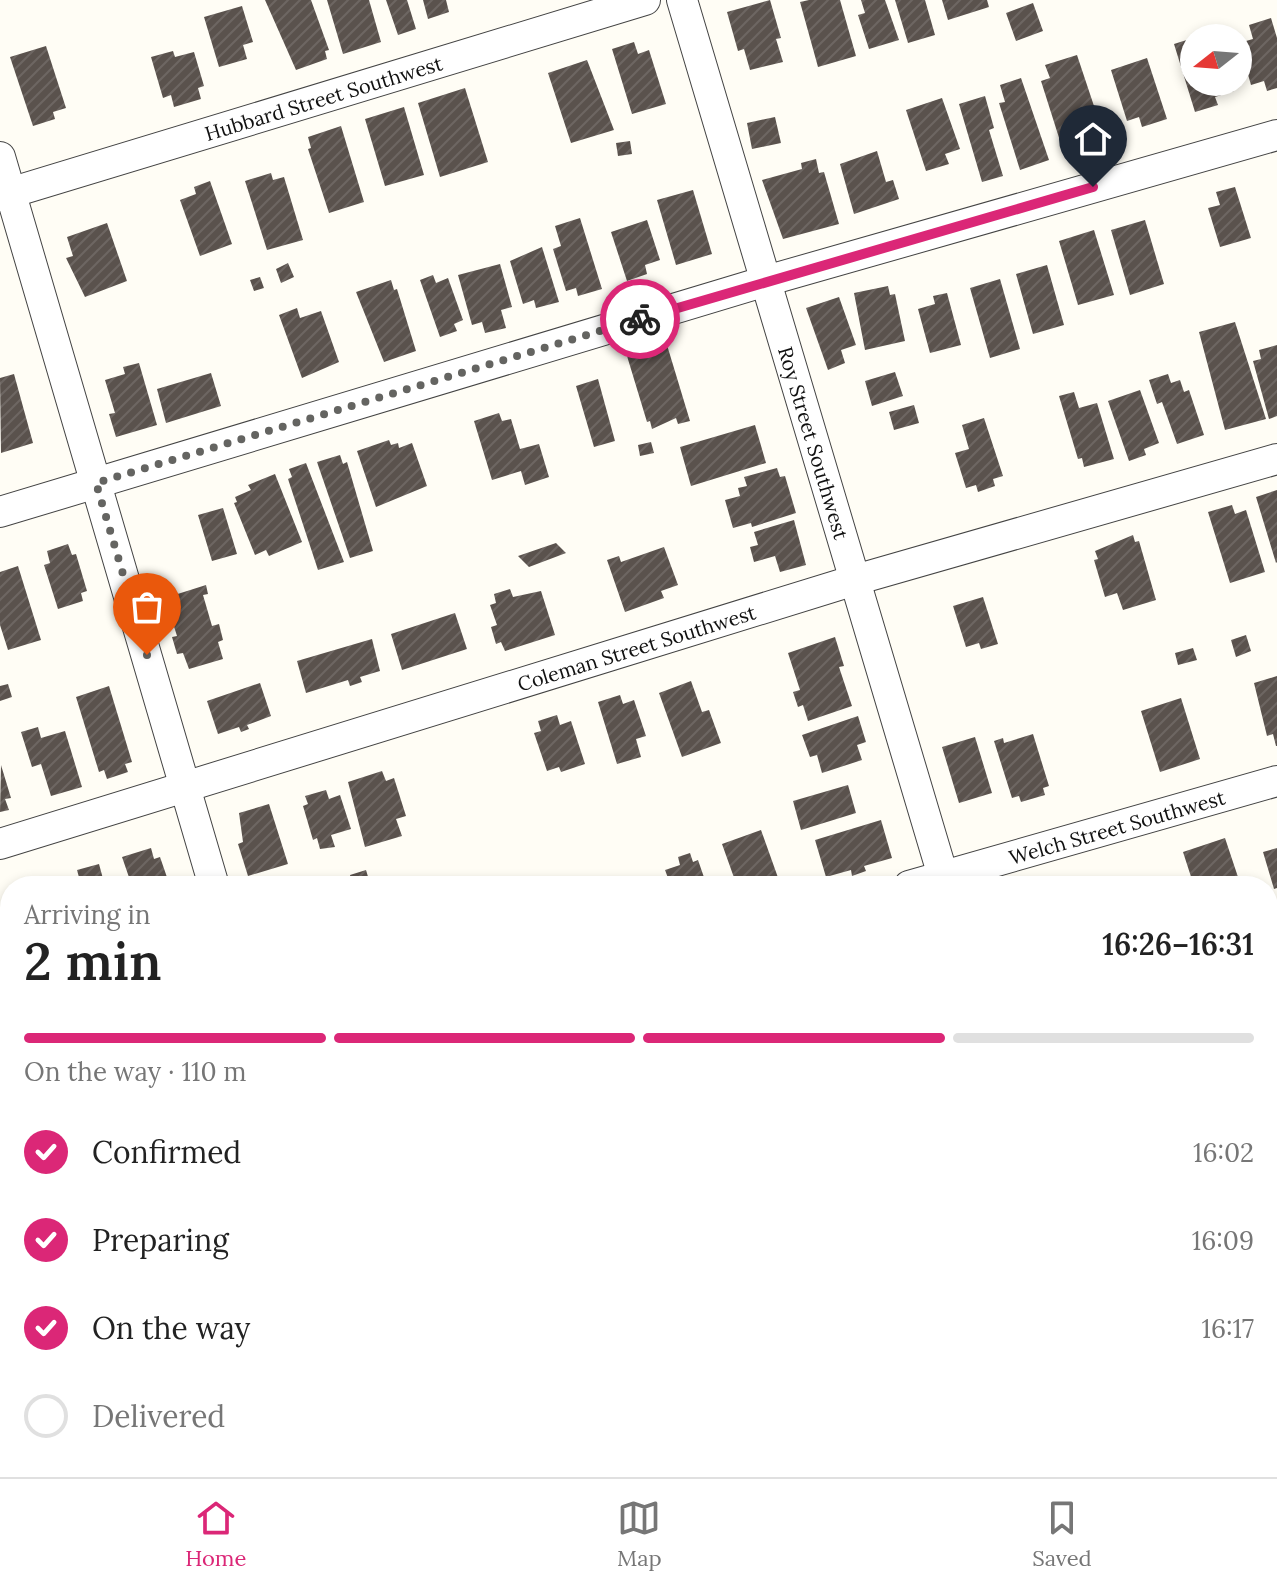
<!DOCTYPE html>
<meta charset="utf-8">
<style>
body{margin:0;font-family:Lora,serif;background:#f2f2f2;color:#222;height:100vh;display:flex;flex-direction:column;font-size:30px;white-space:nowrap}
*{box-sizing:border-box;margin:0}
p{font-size:26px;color:#767676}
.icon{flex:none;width:44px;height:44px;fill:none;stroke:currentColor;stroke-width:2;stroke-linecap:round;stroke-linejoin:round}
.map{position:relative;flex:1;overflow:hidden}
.sheet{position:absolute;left:0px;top:876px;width:1278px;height:602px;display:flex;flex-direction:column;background:#fff;border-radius:32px 32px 0 0;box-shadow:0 4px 12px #0003}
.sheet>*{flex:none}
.needle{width:52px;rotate:253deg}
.fabs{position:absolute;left:1180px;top:24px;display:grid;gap:16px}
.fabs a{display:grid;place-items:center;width:72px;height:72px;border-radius:50%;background:#fff;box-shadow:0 4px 12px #0003;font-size:40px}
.pin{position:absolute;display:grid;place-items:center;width:68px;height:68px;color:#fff;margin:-82px -34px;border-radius:50% 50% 50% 0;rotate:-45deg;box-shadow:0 0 8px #0007}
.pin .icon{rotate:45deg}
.courier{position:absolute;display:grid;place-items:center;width:80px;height:80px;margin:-40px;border:6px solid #db2777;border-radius:50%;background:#fff;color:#222;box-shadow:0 2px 10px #0007}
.headline em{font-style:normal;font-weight:600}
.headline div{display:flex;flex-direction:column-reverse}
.headline{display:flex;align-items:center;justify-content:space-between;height:136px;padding:0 24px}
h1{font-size:52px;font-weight:600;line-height:60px}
.bar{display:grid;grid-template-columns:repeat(4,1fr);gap:12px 8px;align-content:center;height:96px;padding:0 24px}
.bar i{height:10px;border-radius:6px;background:#e0e0e0}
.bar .on{background:#db2777}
.bar p{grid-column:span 4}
ol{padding:0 24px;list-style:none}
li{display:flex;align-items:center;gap:24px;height:88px}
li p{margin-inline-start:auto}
li .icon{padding:8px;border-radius:50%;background:#db2777;color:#fff;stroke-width:4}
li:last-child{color:#767676}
li i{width:44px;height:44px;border:4px solid #e0e0e0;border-radius:50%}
.tabs{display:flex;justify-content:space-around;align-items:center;height:112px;border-top:2px solid #e0e0e0;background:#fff;font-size:22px;color:#767676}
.tabs a{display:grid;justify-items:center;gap:4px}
.tabs .on{color:#db2777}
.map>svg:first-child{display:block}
.building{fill:url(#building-hatch)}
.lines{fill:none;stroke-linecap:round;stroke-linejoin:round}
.service-casing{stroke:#444;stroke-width:16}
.minor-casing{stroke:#444;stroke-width:32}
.service{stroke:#fff;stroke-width:14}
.minor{stroke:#fff;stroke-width:30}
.done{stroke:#646461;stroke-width:8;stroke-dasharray:0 14.4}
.route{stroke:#db2777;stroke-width:10}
.labels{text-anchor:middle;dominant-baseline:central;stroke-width:8;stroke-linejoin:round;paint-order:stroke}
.street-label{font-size:20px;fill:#111;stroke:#fff}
</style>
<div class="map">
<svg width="1277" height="1477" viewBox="0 0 1277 1477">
<defs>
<pattern id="building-hatch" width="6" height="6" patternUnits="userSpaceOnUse" patternTransform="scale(2)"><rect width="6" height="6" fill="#5a524d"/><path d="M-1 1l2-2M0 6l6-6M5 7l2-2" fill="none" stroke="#6d6662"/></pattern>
</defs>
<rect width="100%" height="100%" fill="#fffdf5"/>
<path class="building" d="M265 0H311L329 50 325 51 327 59 296 70Z
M327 0H369L381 42 343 54Z
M386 0H407L416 29 398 35Z
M423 0H446L449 12 428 19Z
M770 0 781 38 776 39 783 62 750 70 744 49 738 51 727 12Z
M809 0H840L856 56 818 67 800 2Z
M861 0H885L899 40 869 49 858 15 865 13Z
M895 0H925L935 35 908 43Z
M942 0H987L989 7 948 20Z
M1033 3 1043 31 1016 41 1006 13Z
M242 6 253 42 243 45 247 59 219 67 204 17Z
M1271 18 1277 38V88L1267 91 1264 81 1251 85 1239 43 1253 39 1249 25Z
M1215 31 1217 38 1194 37V82H1231L1234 91 1215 97 1218 105 1195 112 1174 44Z
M634 42 638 54 649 50 666 104 632 114 612 49Z
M46 46 66 108 53 112 55 119 33 126 10 57Z
M173 51 175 57 194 52 204 86 198 88 201 99 174 107 171 95 163 98 151 57Z
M1077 55 1102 130 1061 144 1041 81 1050 78 1045 65Z
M1147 58 1167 119 1142 127 1139 117 1127 121 1111 70Z
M587 60 614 130 571 143 548 73Z
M1021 78 1049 160 1020 170 999 103 1005 102 1000 85Z
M465 88 488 162 440 177 418 103Z
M985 96 994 128 989 130 1003 176 982 182 959 104Z
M942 98 960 149 945 154 949 164 926 171 906 110Z
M404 107 424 175 385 186 365 119Z
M775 117 781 143 752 149 747 123Z
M341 126 364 202 329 213 308 149 311 148 308 137Z
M630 141 632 154 618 156 616 143Z
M877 151 886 182 893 180 899 199 854 214 840 164Z
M816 159 819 173 824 172 839 224 783 239 762 180 802 169 801 163Z
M271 173 273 180 284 177 303 240 267 250 245 181Z
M210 181 232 244 200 256 180 200 196 194 194 187Z
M1235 187 1251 238 1220 247 1208 208 1220 205 1216 192Z
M693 190 712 254 676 265 657 200Z
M580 218 602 289 578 296 576 288 566 291 553 249 561 246 555 226Z
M647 220 660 260 645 265 647 274 627 281 611 232Z
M1145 220 1164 284 1130 295 1111 230Z
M107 223 127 281 85 297 66 258 73 256 67 237Z
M1094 230 1114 295 1078 305 1059 241Z
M542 247 559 302 536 308 534 300 523 304 510 261Z
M288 263 294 277 281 283 276 269Z
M500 264 512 307 501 310 506 328 485 333 482 322 472 325 458 275Z
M1047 265 1064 325 1033 334 1016 274Z
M433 275 436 283 448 278 463 320 454 324 457 331 440 337 420 280Z
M260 277 264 288 254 291 250 280Z
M1000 279 1020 349 990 358 970 288Z
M391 280 394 290 397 289 416 351 384 362 356 292Z
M888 286 890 295 895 294 905 341 865 350 854 293Z
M947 293 961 345 930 353 918 309 935 304 933 296Z
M839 297 856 345 841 350 845 363 828 370 806 308Z
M297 308 300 318 321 311 339 362 302 378 279 315Z
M1235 322 1266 419 1225 430 1199 332Z
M667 345 690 421 678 424 676 418 652 429 650 421 647 422 627 356Z
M1277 345V416L1269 419 1253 361 1261 359 1259 350Z
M139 363 157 425 116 437 109 414 115 413 105 380 125 374 123 367Z
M895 372 903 396 872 406 865 381Z
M211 373 221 406 166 423 157 389Z
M14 374 33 443 1 453 0 378Z
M1168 374 1171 383 1180 380 1184 392 1189 390 1204 435 1177 444 1162 402 1157 404 1149 380Z
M598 379 615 441 594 447 576 386Z
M1140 390 1159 443 1144 449 1146 455 1129 461 1108 401Z
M1074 392 1079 408 1097 403 1114 459 1084 467 1082 458 1078 459 1059 396Z
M914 405 919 423 894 430 889 412Z
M499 413 502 421 511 419 520 449 539 444 549 477 525 485 521 471 492 480 474 421Z
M984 418 1003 476 993 479 995 486 978 492 976 485 966 488 955 453 969 449 962 425Z
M755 425 766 463 691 486 680 447Z
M389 440 391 445 398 443 399 448 412 443 427 486 376 507 357 451Z
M651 442 654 453 640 456 638 445Z
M340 455 343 464 347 462 373 551 350 558 317 462Z
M306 463 344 562 318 570 288 479 292 477 289 469Z
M777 468 780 477 785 476 796 513 752 527 751 523 733 528 725 500 740 496 738 488 747 486 744 477Z
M275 474 302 542 269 556 266 550 255 555 234 503 237 502 235 497 251 490 248 485Z
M1277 490V562L1276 563 1256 497Z
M1232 505 1235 514 1246 510 1265 572 1230 583 1208 512Z
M223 508 237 554 212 561 198 515Z
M794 520 806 565 780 572 775 556 754 562 750 547 758 545 754 532Z
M1133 535 1135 542 1139 541 1156 600 1123 610 1117 593 1105 597 1094 560 1098 559 1095 551Z
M556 543 566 553 529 567 518 556Z
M68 544 72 555 76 554 87 591 81 593 83 601 58 609 44 565 50 563 47 551Z
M664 547 678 585 661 591 664 598 625 612 607 560 619 556 621 562Z
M18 566 41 640 8 650 0 625V572Z
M206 585 208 594 203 595 212 626 219 624 223 640 218 642 223 659 189 669 183 653 177 654 172 637 177 636 165 598Z
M510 589 513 597 541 591 555 635 505 651 501 642 496 644 491 627 497 625 490 605 496 603 494 594Z
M983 597 998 644 981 649 979 643 966 647 953 606Z
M455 613 467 649 402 670 391 634Z
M1246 635 1251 651 1236 657 1231 640Z
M835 637 844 666 839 667 852 706 808 721 803 705 798 707 793 692 800 690 788 653Z
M372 639 380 671 360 677 362 682 350 686 348 680 306 693 297 661Z
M1193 648 1197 660 1178 665 1175 653Z
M1277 676V746H1276L1273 734 1267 736 1254 683Z
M691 681 702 712 709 710 721 743 682 757 659 693Z
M260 683 271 716 247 725 249 729 241 732 239 727 218 734 207 701Z
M8 684 12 697 0 701V686Z
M109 686 132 762 125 764 128 772 107 779 104 770 99 772 76 697Z
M620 695 623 704 634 700 646 736 636 739 641 757 617 764 598 702Z
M1181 698 1200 759 1160 772 1141 711Z
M557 715 560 725 571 721 585 764 561 772 559 767 547 771 534 733 541 731 538 721Z
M858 716 866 742 857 745 862 760 822 773 817 755 810 757 802 735Z
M38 727 41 738 65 731 82 787 51 796 41 764 32 767 21 732Z
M1033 734 1049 786 1043 788 1045 795 1021 802 1019 796 1012 798 994 741 1003 738 1004 743Z
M975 737 992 793 959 803 942 747Z
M1 765 11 798 5 799 9 810 0 812Z
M382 771 386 781 394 778 406 816 396 819 402 836 365 847 348 782Z
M848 785 856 813 801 830 793 801Z
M326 790 329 799 340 795 351 829 331 835 335 847 320 849 317 838 313 840 303 806 308 804 305 796Z
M269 804 288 864 248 876 238 844 243 842 239 813Z
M881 820 892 858 864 866 866 871 852 876 851 870 826 877 815 840Z
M761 830 781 886H737L722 844Z
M1225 838 1241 886H1194L1183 852Z
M151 848 154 859 160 857 170 886H132L122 857Z
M1277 848V888L1274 889 1263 852Z
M690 853 693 862 698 860 707 886H671L665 870 680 865 678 857Z
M99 864 105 886H65L80 881 77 870Z
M366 870 369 880 352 884 350 875Z
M10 1074V1135L6 1137 0 1120V1077Z
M1275 1316 1277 1352 1268 1356V1319Z
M10 1333V1462H9L0 1431V1336Z
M639 1468H657L658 1473 642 1477Z
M771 1468H831L834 1477H766L764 1470Z
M940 1468H1032V1469L1002 1477H942Z"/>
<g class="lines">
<defs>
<path id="service" d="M0 1268 10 1265
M231 1468 246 1477
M188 1477 198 1468"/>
<g id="minor">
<path id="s1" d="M682 0 946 886"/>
<path d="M0 157 214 886"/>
<path id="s2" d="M0 196 645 0"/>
<path d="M0 512 766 281 1277 135"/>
<path id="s3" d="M0 844 855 580 1277 459"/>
<path id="s4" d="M909 886 1277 781"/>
<path d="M0 1192 10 1189"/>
<path d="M1268 1247 1277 1244"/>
<path d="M386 1468 388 1477"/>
<path d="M896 1468 899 1477"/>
</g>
</defs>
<use href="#service" class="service-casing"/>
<use href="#minor" class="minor-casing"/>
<use href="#service" class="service"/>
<use href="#minor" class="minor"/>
</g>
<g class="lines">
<path class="done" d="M147 655 96 483 640 319"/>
<path class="route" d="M640 319 1093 187"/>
</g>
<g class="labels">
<g class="street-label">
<text stroke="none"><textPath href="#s2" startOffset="338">Hubbard Street Southwest</textPath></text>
<text stroke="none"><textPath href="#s1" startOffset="462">Roy Street Southwest</textPath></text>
<text stroke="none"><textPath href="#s3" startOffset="666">Coleman Street Southwest</textPath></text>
<text stroke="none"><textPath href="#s4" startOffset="216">Welch Street Southwest</textPath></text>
</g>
</g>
</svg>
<div class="fabs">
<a><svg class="needle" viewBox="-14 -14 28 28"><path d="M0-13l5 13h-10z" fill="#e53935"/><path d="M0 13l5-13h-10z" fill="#767676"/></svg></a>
</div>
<div class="pin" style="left:147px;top:655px;background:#ea580c"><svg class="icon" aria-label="bag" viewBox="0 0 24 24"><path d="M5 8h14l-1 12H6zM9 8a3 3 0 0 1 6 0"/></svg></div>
<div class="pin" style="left:1093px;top:187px;background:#1f2937"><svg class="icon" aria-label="home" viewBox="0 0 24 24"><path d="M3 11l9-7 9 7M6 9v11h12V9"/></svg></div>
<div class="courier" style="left:640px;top:319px"><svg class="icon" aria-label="bike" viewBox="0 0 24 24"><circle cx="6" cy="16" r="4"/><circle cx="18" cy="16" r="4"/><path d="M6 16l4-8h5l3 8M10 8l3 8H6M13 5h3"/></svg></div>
<section class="sheet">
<div class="headline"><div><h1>2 min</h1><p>Arriving in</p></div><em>16:26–16:31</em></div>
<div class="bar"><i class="on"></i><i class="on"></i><i class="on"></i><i></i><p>On the way · 110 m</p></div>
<ol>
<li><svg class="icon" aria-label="check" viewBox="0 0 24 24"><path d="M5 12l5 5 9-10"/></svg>Confirmed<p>16:02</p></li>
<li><svg class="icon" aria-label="check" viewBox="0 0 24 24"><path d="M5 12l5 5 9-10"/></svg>Preparing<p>16:09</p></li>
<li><svg class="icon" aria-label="check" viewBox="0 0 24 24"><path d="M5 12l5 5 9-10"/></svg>On the way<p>16:17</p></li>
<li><i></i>Delivered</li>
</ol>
</section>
</div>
<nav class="tabs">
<a class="on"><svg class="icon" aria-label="home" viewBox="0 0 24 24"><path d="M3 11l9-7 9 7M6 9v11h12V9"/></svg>Home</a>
<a><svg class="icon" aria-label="map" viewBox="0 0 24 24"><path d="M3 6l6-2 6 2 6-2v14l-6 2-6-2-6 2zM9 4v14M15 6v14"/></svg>Map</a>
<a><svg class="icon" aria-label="saved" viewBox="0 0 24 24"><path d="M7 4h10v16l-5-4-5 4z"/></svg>Saved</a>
</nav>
